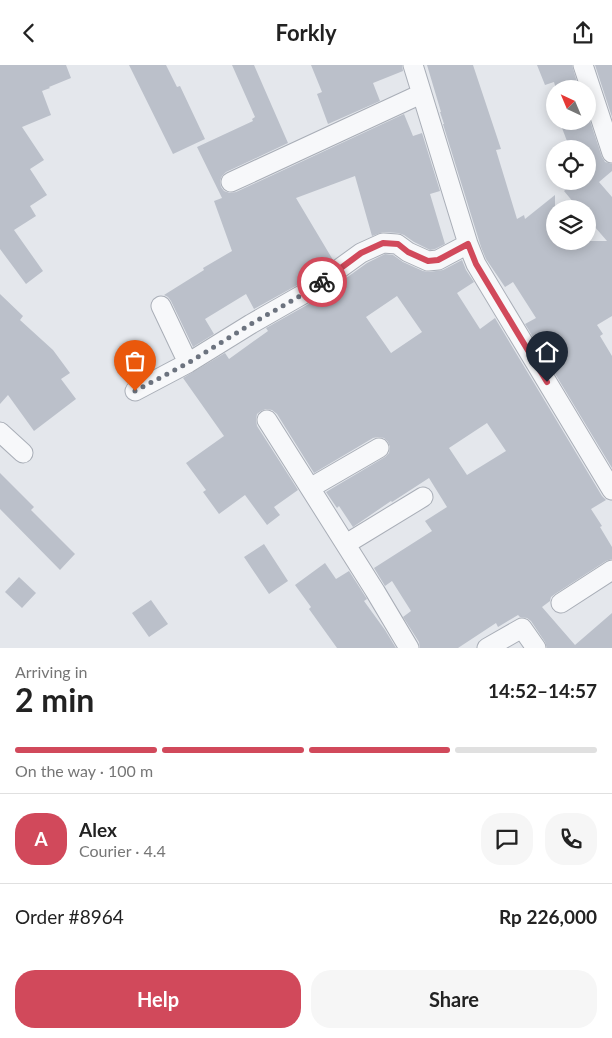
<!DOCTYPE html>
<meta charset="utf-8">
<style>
body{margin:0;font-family:Lato,sans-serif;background:#f6f6f6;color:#222;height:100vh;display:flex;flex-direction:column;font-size:19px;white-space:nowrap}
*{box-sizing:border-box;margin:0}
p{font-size:16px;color:#767676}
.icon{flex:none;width:28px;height:28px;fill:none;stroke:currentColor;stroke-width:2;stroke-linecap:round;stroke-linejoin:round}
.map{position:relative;height:583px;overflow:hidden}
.drawer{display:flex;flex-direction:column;background:#fff;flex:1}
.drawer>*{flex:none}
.needle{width:32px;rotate:316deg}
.controls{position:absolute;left:546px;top:15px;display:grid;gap:10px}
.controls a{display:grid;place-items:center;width:50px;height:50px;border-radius:50%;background:#fff;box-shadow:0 2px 12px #0003;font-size:25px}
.pin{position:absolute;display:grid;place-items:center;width:42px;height:42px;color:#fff;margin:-51px -21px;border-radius:50% 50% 50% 0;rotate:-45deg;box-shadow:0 0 5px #0007}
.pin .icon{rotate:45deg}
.courier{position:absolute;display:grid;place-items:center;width:50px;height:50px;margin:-25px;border:4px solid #d1495b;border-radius:50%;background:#fff;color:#222;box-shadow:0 1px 6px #0007}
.summary em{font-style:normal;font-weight:700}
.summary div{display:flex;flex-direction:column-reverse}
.summary{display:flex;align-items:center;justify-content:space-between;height:85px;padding:0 15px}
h1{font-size:32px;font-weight:700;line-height:38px}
.bar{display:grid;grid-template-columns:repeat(4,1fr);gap:8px 5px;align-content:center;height:60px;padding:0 15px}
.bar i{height:6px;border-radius:4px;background:#e0e0e0}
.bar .selected{background:#d1495b}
.bar p{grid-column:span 4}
.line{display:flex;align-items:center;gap:12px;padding:0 15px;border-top:1px solid #e0e0e0}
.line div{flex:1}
.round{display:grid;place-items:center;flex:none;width:52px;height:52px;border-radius:20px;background:#f6f6f6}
.action{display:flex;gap:10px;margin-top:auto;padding:10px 15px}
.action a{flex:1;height:58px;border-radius:20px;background:#d1495b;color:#fff;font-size:20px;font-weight:700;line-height:58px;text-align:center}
.action a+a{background:#f6f6f6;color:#222}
header{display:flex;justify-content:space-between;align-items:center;height:65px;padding:0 15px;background:#fff;font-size:22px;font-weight:700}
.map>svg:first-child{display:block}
.building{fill:#bbc0ca;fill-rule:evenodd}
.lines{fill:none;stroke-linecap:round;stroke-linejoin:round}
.minor-casing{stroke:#a9aeb7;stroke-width:21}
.minor{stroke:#f7f8fa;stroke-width:19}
.done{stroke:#6c737f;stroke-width:5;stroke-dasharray:0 9}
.route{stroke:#d1495b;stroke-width:6}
</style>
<header><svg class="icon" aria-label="back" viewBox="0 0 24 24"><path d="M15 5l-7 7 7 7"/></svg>Forkly<svg class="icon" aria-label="share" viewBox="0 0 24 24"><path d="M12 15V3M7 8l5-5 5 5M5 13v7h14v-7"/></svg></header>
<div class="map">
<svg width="612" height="583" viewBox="0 0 612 583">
<rect width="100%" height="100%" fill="#e4e7ec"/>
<path class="building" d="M0 0H66L71 13 49 22 50 23 42 26 51 50 22 62 44 95 30 104 47 130 30 141 36 151 14 165 43 206 26 219 0 184Z
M129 0H166L177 22 180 21 205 74 173 89Z
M232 0H254L288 78 226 107 222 111 220 116 221 122 224 126 230 128 236 127 404 49 413 71 422 68 440 126 430 129 445 179 435 184 430 185 414 177 404 170 398 168 383 167 372 171 355 111 296 133 333 195 301 218 254 244 246 229 205 254 214 269 193 282 171 236 168 232 164 230 204 205 203 203 232 186 214 136 222 133 197 82 253 56 252 54 255 52Z
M311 0H402L403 6 373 18 380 36 328 59 317 29 322 27Z
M427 0H473L501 84 496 85 517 154 524 150 525 154 555 130V176H607L588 154V144H579L564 126 575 116H588V84H570L562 63 577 56H588V50L602 92 605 97 612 99V106L599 117 612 132V251L597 260 603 269 600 271 612 291V403L525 259 536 253 513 217 505 222 486 194 481 182 443 59H444L440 47H441Z
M537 0H572L579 24H556L554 17 545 20Z
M595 0H612V52Z
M385 189 393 190 403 197 423 206 429 207 443 205 462 195 466 205 474 217 457 228 480 264 495 253 602 431 606 435 591 444 602 461 600 462 612 482V494L606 496 555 529 551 532 550 536 542 542 575 580 612 548V583H547L545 577 531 556 527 553 520 552 518 550 498 562 496 558 458 583H420L419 577 403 552 411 546 392 516 385 521 374 503 432 466 425 456 447 442 429 413 392 437 391 436 353 462 339 441 337 443 326 427 385 392 389 388 390 382 388 377 384 373 378 372 373 373 314 408 277 349 272 345 266 344 261 346 257 349 256 355 257 361 298 425 274 442 280 450 267 460 245 430 219 449 203 427 206 425 186 398 224 371 183 313 225 288 229 294 268 266 266 263 314 236 367 198ZM397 231 422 267 391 288 366 252ZM487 358 506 386 467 410 449 383Z
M0 229 23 251 20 255 53 285 70 308 61 314 76 334 34 366 8 330 0 339Z
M0 408 34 442 31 445 75 489 60 505 0 444Z
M264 479 288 516 269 529 244 492Z
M325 498 336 514 349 506 367 534 364 536 385 565 396 583H337L309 544 311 542 295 520Z
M19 512 36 528 22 543 5 527Z
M151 535 168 559 149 572 132 548Z"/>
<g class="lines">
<defs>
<path id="minor" d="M413 0 468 179 476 199 612 425
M583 0 612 88
M231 117 421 29
M161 241 188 298 251 259 307 227 361 188 383 178 397 179 408 187 428 196 438 195 468 179
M135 326 188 298
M267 355 375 526 409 583
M0 367 23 388
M310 423 379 383
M346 479 423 432
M561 538 612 505
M487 583 522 563 536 583"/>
</defs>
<use href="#minor" class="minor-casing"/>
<use href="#minor" class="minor"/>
</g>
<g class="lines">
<path class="done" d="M135 326 188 298 251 259 307 227 322 217"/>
<path class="route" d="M322 217 361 188 383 178 398 179 408 187 428 196 438 195 468 179 476 199 547 317"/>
</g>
</svg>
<div class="controls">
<a><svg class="needle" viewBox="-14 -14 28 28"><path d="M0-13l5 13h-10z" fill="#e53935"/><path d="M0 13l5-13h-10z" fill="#767676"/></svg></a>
<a><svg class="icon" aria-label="locate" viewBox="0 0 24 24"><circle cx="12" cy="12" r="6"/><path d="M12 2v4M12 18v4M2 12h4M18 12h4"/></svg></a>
<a><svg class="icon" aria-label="layers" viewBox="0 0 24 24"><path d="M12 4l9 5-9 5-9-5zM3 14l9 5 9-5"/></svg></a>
</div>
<div class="pin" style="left:135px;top:326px;background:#ea580c"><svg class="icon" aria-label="bag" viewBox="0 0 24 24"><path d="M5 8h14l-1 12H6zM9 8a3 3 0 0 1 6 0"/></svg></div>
<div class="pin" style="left:547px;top:317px;background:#1f2937"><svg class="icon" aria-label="home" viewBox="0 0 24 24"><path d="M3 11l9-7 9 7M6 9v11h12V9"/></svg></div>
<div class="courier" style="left:322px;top:217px"><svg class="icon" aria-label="bike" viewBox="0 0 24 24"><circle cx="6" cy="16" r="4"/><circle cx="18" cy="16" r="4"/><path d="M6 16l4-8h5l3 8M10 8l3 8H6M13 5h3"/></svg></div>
</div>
<section class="drawer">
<div class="summary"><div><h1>2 min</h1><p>Arriving in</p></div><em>14:52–14:57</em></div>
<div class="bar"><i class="selected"></i><i class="selected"></i><i class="selected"></i><i></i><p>On the way · 100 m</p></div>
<div class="line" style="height:90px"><b class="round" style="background:#d1495b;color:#fff">A</b><div><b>Alex</b><p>Courier · 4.4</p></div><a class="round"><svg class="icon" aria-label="chat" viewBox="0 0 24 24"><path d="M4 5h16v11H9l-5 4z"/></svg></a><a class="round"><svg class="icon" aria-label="phone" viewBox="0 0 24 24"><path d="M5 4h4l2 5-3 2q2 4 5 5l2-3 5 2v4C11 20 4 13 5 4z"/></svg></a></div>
<div class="line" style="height:65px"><div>Order #8964</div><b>Rp 226,000</b></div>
<div class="action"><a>Help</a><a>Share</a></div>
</section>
